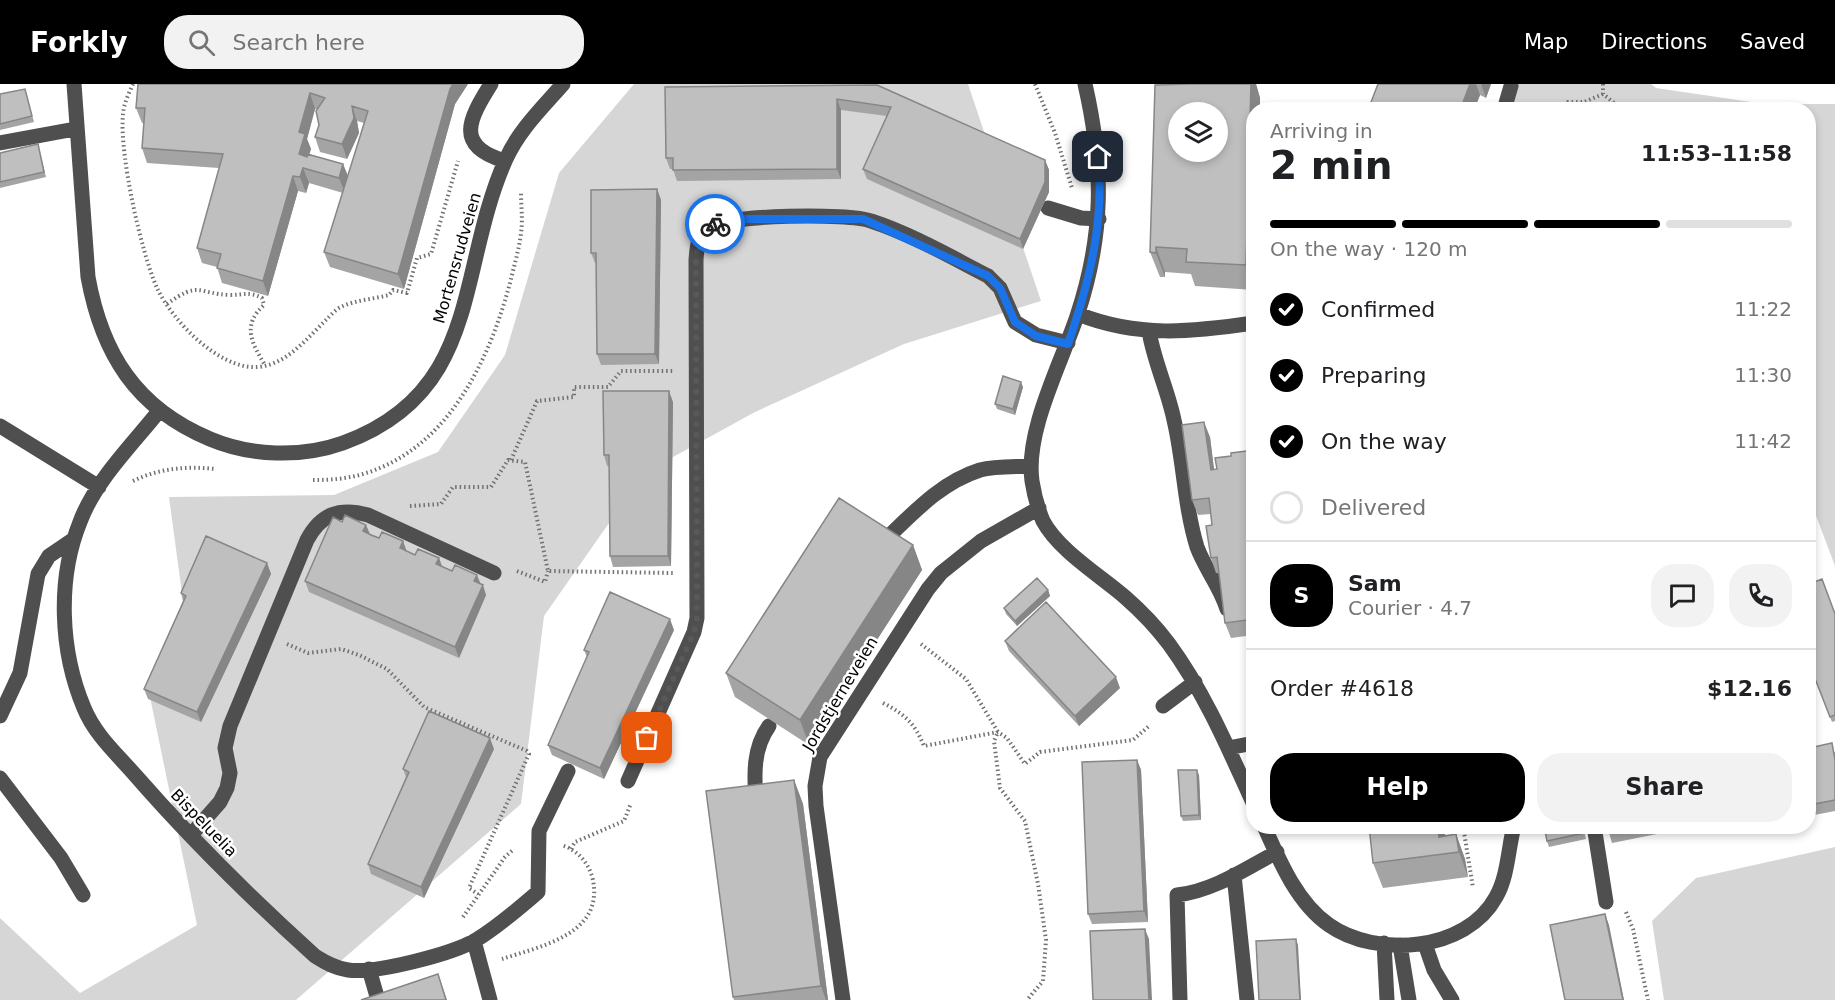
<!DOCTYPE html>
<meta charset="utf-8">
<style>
body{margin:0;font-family:"DejaVu Sans",sans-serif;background:#f2f2f2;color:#202124;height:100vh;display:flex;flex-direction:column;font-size:22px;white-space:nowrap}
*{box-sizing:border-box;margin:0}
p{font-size:20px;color:#757577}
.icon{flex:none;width:33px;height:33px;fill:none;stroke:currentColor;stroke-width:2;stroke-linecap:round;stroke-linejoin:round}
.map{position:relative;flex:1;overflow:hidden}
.drawer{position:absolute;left:1246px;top:18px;width:570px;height:732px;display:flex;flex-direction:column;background:#fff;border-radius:24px;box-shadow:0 3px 9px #0003}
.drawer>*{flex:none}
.buttons{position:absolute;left:1168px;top:18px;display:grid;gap:12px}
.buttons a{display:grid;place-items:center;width:60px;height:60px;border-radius:50%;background:#fff;box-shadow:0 3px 9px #0003;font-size:30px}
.pin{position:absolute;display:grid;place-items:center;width:51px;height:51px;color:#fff;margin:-26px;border-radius:12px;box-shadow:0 3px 9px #0006}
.courier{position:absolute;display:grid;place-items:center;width:60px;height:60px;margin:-30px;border:4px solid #1a73e8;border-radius:50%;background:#fff;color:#222;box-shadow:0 2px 8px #0007}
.overview em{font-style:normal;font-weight:700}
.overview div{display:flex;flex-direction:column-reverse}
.overview{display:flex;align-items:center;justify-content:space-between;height:102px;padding:0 24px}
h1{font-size:39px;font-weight:700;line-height:45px}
.bar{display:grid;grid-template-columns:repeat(4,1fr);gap:9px 6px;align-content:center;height:72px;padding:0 24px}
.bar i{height:8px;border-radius:4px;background:#e0e0e0}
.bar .current{background:#000}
.bar p{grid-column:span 4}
.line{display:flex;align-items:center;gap:15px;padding:0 24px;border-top:2px solid #e0e0e0}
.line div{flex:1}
.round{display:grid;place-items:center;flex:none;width:63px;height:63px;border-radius:24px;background:#f2f2f2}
ol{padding:0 24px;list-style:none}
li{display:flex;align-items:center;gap:18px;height:66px}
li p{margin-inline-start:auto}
li .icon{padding:6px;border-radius:50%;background:#000;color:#fff;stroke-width:4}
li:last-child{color:#757577}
li i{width:33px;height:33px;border:3px solid #e0e0e0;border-radius:50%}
.button{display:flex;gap:12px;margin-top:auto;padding:12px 24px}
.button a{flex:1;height:69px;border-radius:24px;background:#000;color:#fff;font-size:24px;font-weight:700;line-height:69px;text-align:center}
.button a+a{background:#f2f2f2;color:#202124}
header{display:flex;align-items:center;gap:36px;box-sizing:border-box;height:84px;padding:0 30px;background:#000;color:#fff}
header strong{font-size:28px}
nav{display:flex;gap:33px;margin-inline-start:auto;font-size:21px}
.search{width:420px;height:54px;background:#f2f2f2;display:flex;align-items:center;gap:15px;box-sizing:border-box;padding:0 21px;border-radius:24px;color:#757577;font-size:22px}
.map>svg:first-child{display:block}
.green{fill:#d6d6d6}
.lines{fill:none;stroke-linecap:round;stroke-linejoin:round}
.path{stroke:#717171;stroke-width:4;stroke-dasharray:1.5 3;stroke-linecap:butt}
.minor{stroke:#4f4f4f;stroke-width:15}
.wall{fill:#a4a4a4;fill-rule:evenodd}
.shaded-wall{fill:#868686}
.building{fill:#bfbfbf;stroke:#868686;stroke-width:1.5;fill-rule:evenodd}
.done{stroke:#595959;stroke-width:6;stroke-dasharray:0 10.8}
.route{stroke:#1a73e8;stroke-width:8}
.labels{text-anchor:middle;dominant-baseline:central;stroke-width:5;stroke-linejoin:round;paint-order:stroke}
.street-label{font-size:16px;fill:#000;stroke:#fff}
</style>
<header>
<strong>Forkly</strong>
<div class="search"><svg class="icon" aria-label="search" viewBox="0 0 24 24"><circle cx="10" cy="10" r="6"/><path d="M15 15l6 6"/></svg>Search here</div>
<nav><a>Map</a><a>Directions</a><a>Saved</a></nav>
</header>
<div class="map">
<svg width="1835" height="916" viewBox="0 0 1835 916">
<rect width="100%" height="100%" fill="#fff"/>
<path class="green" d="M634 0H968L1041 217 904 260 755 328 644 389 544 532 521 720 296 916H0V834L80 909 197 841 150 613 194 599 169 413 334 411 438 368 505 271 559 89Z
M1518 0H1651L1656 4 1765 20H1835V482L1809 413V26H1510Z
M1835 763V916H1664L1652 837 1696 794Z"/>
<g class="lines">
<path class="path" d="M133 0C129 9 124 19 123 30 119 69 141 168 157 204 172 236 218 285 257 283 287 281 307 254 327 235 331 231 336 225 341 223 355 216 374 215 389 211L393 206 407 209 417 174 431 170 458 77
M1035 0 1055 49 1072 104
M1603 0V10L1623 26
M1556 26 1568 18H1584L1603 10
M167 220C200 196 198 210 230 211 243 211 249 207 262 214L264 221C242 241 251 258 265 281
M511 376 537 317 574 313V303H608L621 287H673
M313 396C330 396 346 395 363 390 448 365 489 277 510 199 514 182 519 166 521 149 523 136 521 122 521 108
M133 397C160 384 186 382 215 385
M410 422 441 420 453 403H491L508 376 525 378 548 487 673 489
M517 487 545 498 548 487
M287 560 308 569 341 565 359 571 387 585 424 623 527 667 529 670 469 804 478 810
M921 560 966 595 998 648 994 657 1000 704 1025 737 1038 800 1046 856 1043 897 1027 916
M883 619C905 630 915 640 924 662L998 648 1007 654 1025 680 1040 668 1133 656 1149 642
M1463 742 1473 804
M571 765 575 758 624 737 631 719
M1626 828 1633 845 1648 916
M463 833 505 773 514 765
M502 875C541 862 607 850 592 792 587 777 576 765 561 761"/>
<path class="minor" d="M74 0 88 193C102 270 136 324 210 355 250 372 301 374 343 359 483 308 456 186 506 75 519 46 542 24 563 0
M491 0C469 35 454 62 505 77
M1085 0C1104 83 1104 151 1077 232 1061 280 1025 347 1032 397 1034 410 1038 425 1043 437 1059 467 1101 492 1126 514 1142 528 1157 544 1169 560 1205 609 1229 666 1254 721
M1504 26 1511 2
M0 59 75 45
M1048 124 1081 134 1099 135
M1078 230C1138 254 1192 248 1254 239
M1149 247C1154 278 1168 306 1174 336 1184 378 1184 421 1197 463 1205 485 1220 502 1227 525
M159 327C132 361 95 397 80 438 57 495 60 567 84 624 95 651 117 670 136 692 191 755 252 815 315 872 326 879 335 884 348 886 375 890 452 870 476 856 499 842 518 825 538 808L539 747 568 687
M0 342 99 403
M887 454C915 427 942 398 980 386 996 382 1015 383 1031 382
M1163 622 1195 598
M0 632 20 589 38 490 49 472 74 455
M1228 664 1254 659
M0 694 61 774 83 811
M628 697 694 548 697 534 696 176C697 164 697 152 709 144 726 130 849 129 871 137 911 150 951 173 988 192L1000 204 1015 238 1036 251 1068 259
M756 717C754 691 753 664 769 642
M1264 742C1279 776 1297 819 1329 841 1376 874 1466 868 1496 813 1508 792 1508 765 1514 742
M1594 742 1606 818
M191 751 220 718 227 704 230 689 225 664 230 642 307 456C321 430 339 423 368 431L494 489
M1234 791 1247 916
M474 857 490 916
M1384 859 1387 916
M1425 860 1434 886 1452 916
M1400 861 1409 916
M369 885 378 916
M843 916 816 722 815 702 820 673 928 505 941 489 981 457 1039 424
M1180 916 1177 811C1213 807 1245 785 1277 768"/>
</g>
<path class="wall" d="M138 0H468L455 20 404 205 330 183 324 168 343 109 309 99 306 109 298 107 268 212 222 199 217 183 202 179 197 164 219 84 147 79 142 64 144 39H142L136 24ZM315 25H318L319 41 315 53 320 68 347 75 359 49 357 37 364 39 348 92 343 80 309 70 311 65 307 55Z
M1191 0H1256L1260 14V26H1254V206L1195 202 1191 190 1165 188V193H1160L1150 168Z
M1378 0H1491L1486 14 1480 11 1474 26H1368Z
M877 1 1045 76 1049 86V108L1023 165 867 95 863 85 887 32 841 26V95L677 97 673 85H670L666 74Z
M25 5 34 38 0 46V10Z
M38 60 46 93 0 104V69Z
M657 105 661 116 659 280 601 281 597 270 596 179H595L591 169Z
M1023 303 1015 331 997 325 995 320Z
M673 318 671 482 613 483 610 472 609 382H607L604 371Z
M1210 353 1214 386 1217 385 1231 372 1254 366V551L1231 554 1225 539 1219 489H1216L1211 474 1212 441 1211 430 1198 431 1192 416Z
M342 438 366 441 370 450 379 454 403 457 406 467 415 471 439 474 442 483 480 499 486 511 459 574 309 508 305 497Z
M913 461 922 486 809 661 735 613 726 589Z
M267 479 271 490 201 638 148 615 144 605 183 517 181 509Z
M1048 506 1050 512 1017 542 1006 530 1004 524Z
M1835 530V637L1832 638 1809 579Z
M674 546 604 695 552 671 548 661 587 573 584 566Z
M1005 557 1120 604 1079 642 1009 567Z
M1809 664 1835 668V727L1809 732Z
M494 665 424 814 371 790 368 780 406 693 403 685Z
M1137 676 1141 686 1148 838 1092 840 1088 830Z
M1199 691 1201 736 1183 737 1181 732Z
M794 696 803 720 828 916H734L733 913Z
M1369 742H1444L1445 752 1456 750 1465 775 1468 793 1383 804 1373 779Z
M1583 742 1586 755 1549 763 1547 757Z
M1607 742H1697L1612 759Z
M1719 742H1755L1721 749Z"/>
<path class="shaded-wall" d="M453 0H468L455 20 404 205 398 190 450 5Z
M1251 0H1256L1260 14V26H1254V203L1246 181Z
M1470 0H1476L1480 11 1474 26H1463L1462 21Z
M1481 0H1491L1486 14Z
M310 9 315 25 307 55 311 65 305 84 299 70V48Z
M837 15 841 26V95L837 85Z
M352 22 357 37 359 49 347 75 342 60Z
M1045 76 1049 86V108L1023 165 1020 155Z
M343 80 349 95 345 109 339 94Z
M303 84 309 99 306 109 300 93Z
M293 92 298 107 268 212 263 197Z
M657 105 661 116 659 280 655 270Z
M1156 163 1165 188V193L1156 169Z
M1021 298 1023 303 1015 331 1013 325Z
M669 307 673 318 671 482 668 472Z
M1204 338 1210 353 1216 401 1211 386Z
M366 441 370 451 363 447Z
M403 457 407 468 400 464Z
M913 461 922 486 809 661 800 636Z
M439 474 443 485 436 480Z
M267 479 271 490 201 638 197 628Z
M477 491 481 501 474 497Z
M483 501 486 511 459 574 455 563Z
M1048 506 1050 512 1017 542 1015 537Z
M670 535 674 546 604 695 600 684Z
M1116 593 1120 604 1079 642 1075 632Z
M490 654 494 665 424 814 421 803Z
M1137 676 1141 686 1148 838 1144 827Z
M1197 686 1199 691 1201 736 1199 731Z
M794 696 803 720 828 916H826L821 902Z
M1438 742H1444L1448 770 1439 753Z
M1456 750 1465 775 1468 793 1459 768Z
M1605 830 1609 841 1624 916H1623Z
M1145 845 1149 855 1152 916H1149Z
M1296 855 1298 861 1301 916H1300Z
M438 890 447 916H446Z"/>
<path class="building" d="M138 0H453L450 5 398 190 324 168 368 27 352 22 354 34 342 60 315 53 319 41 316 27 325 14 310 9 299 48 305 50 299 70 307 73V70L343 80 339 94 303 84 300 93 293 92 263 197 217 184 221 170 197 164 223 70 142 64 145 24H136Z
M1191 0H1251L1246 181 1186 178 1187 165 1156 163V169L1150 168 1155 1ZM1179 28H1218V68H1179Z
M1378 0H1470L1462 21 1467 24 1466 26H1368Z
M877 1 1045 76V98L1020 155 863 85 891 23 837 15V85L673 86V74H666L665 3Z
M25 5 32 32 0 40V10Z
M38 60 44 88 0 98V69Z
M657 105 655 270H597L596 169H591V106Z
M1003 292 1021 298 1013 325 995 320Z
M603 307H669L668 472H610L609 371H604Z
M1204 338 1211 386 1217 385 1215 374 1231 372V369L1254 366V537V535L1225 539 1217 473 1211 474 1206 442 1212 441 1209 414 1192 416 1182 341Z
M839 414 913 461 800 636 726 589Z
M345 431 366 441 363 447 371 451 379 454 382 448 403 457 400 464 415 471 418 465 439 474 436 480 452 487 455 481 477 491 474 497 483 501 455 563 305 497 333 433 342 438Z
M206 452 267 479 197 628 144 605 186 512 181 509Z
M1037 494 1048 506 1015 537 1004 524Z
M1822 495 1835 530V631L1830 633 1809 579V500Z
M610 508 670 535 600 684 548 661 589 568 584 566Z
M1046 518 1116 593 1075 632 1005 557Z
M429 627 490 654 421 803 368 780 409 688 403 685Z
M1832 659 1835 676V716L1809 721V664Z
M1137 676 1144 827 1088 830 1082 678Z
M1178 686H1197L1199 731 1181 732Z
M794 696 821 902 733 913 706 707Z
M1369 742H1438L1439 753 1456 750 1459 768 1373 779Z
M1544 742H1582L1584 749 1547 757Z
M1607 742H1640L1608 749Z
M1605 830 1623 916H1565L1550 841Z
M1145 845 1149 916H1093L1090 847Z
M1296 855 1300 916H1259L1256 857Z
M438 890 446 916H361Z"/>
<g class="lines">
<path class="done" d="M647 654 694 548 697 534 696 176 699 155 715 140"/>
<path class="route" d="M715 140 732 135H863L988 192 1000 204 1015 238 1036 252 1068 260C1089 199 1105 137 1098 73"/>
</g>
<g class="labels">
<g class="street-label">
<text transform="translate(457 174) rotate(-74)">Mortensrudveien</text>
<text transform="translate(840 610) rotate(-59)">Jordstjerneveien</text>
<text transform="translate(204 739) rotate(46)">Bispeluelia</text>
</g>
</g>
</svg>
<div class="buttons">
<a><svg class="icon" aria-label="layers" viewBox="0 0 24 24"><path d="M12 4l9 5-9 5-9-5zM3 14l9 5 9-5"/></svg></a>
</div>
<div class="pin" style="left:647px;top:654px;background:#ea580c"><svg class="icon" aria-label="bag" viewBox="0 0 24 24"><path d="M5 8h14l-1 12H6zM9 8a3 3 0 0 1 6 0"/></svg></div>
<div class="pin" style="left:1098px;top:73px;background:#1f2937"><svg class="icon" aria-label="home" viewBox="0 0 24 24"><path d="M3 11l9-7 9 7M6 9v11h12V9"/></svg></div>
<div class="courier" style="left:715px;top:140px"><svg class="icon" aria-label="bike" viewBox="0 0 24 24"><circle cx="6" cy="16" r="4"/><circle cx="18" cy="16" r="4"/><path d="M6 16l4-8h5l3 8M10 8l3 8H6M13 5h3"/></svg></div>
<section class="drawer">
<div class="overview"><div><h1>2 min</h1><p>Arriving in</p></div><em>11:53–11:58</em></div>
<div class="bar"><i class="current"></i><i class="current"></i><i class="current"></i><i></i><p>On the way · 120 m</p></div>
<ol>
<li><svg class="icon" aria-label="check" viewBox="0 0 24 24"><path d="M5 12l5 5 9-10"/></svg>Confirmed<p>11:22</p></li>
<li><svg class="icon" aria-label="check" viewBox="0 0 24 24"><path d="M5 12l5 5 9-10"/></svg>Preparing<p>11:30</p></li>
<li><svg class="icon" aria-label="check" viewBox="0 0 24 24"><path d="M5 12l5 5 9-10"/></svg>On the way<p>11:42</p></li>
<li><i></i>Delivered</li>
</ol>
<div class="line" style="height:108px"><b class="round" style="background:#000;color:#fff">S</b><div><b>Sam</b><p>Courier · 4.7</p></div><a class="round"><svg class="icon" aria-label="chat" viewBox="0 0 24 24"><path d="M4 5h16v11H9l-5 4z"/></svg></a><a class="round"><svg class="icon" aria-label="phone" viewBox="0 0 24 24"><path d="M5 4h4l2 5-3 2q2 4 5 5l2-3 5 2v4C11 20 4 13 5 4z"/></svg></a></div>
<div class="line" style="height:78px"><div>Order #4618</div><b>$12.16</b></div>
<div class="button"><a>Help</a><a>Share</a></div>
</section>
</div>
